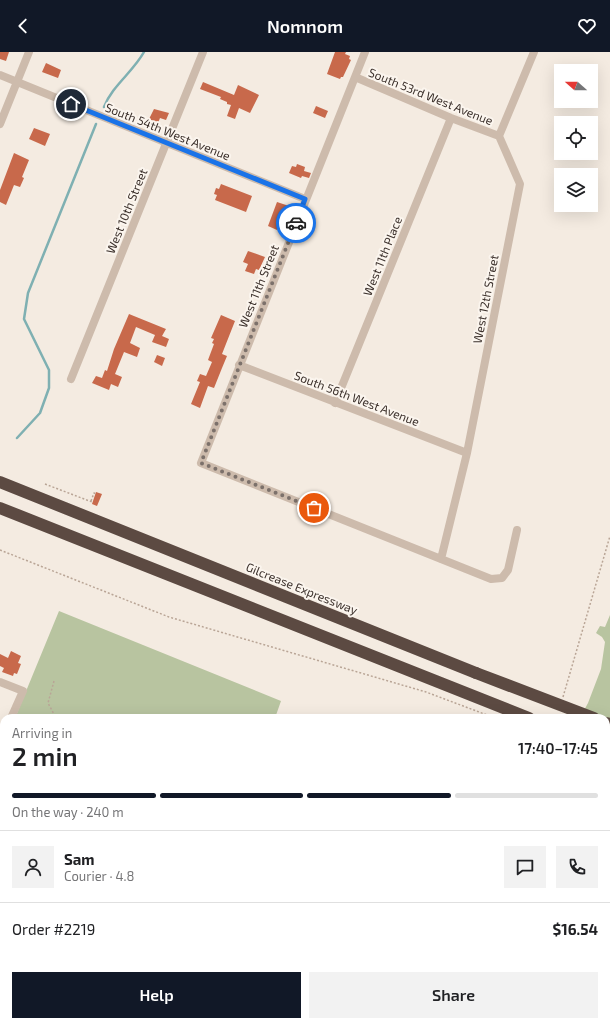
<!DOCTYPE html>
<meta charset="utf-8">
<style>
body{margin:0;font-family:"Exo 2",sans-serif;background:#f2f2f2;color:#202124;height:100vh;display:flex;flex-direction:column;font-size:15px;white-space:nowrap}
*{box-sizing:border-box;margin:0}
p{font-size:13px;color:#757577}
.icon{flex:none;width:22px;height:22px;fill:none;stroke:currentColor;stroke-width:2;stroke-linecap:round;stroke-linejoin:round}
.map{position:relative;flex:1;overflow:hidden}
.side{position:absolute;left:0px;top:662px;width:610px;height:312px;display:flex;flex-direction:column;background:#fff;border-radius:12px 12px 0 0;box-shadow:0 4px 16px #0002}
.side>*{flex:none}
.needle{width:26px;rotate:291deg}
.fabs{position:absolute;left:554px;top:12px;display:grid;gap:8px}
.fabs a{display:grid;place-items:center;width:44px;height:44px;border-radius:0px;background:#fff;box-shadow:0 4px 16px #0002;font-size:20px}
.pin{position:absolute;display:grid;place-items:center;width:34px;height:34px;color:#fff;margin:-17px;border:2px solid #fff;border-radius:50%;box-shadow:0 1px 4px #0007}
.courier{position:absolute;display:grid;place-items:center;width:40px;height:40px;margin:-20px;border:3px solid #1a73e8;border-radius:50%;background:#fff;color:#222;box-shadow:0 1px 5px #0007}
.head em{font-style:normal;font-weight:600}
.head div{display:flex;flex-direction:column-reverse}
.head{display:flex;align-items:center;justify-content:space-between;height:68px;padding:0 12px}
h1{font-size:26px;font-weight:600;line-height:30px}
.bar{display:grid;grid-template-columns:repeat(4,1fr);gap:6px 4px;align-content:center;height:48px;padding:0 12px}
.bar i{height:5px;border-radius:3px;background:#e0e0e0}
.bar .on{background:#111827}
.bar p{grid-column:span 4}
.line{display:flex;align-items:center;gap:10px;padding:0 12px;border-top:1px solid #e0e0e0}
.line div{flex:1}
.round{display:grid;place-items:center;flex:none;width:42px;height:42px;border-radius:0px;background:#f2f2f2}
.button{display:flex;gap:8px;margin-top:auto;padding:8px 12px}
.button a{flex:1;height:46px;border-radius:0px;background:#111827;color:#fff;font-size:16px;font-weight:600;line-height:46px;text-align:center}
.button a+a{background:#f2f2f2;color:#202124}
header{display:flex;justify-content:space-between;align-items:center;height:52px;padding:0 12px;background:#111827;color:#fff;font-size:18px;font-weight:600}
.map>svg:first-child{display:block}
.green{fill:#b8c4a0}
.sand{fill:#efdcb8}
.water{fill:#7fb0b2}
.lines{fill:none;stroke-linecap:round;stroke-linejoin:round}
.stream{stroke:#7fb0b2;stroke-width:2.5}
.building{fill:#c8694b}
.path{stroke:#b9a596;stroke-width:1.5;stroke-dasharray:2 2;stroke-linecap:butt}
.minor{stroke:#cdbbac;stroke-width:8}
.motorway{stroke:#5c4a42;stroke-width:12}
.motorway-bridge{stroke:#5c4a42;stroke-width:12}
.done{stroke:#7c716b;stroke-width:4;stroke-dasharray:0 7.2}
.route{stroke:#1a73e8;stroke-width:5}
.labels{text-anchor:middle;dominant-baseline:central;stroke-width:4;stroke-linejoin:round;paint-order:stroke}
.street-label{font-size:12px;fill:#3b302b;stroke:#fbf5ee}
</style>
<header><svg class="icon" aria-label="back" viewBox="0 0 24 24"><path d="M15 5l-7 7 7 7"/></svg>Nomnom<svg class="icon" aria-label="heart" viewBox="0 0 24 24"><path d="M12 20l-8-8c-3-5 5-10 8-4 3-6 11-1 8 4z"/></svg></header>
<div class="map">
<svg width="610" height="974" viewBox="0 0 610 974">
<rect width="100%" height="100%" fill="#f4ebe1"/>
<path class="green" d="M59 559 281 649 275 666H15Z
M610 563V806L606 813V666H580L588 651 601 617 605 590 602 585 596 581 600 574 605 575Z
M4 692V736L0 734V702Z
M462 970H536L533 974H462Z"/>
<path class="sand" d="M610 817V839L606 846V825Z"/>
<path class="water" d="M610 841V974H556L559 970H606V848Z"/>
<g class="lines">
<path class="stream" d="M104 55C112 34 133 20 144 0
M17 386 40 361 49 336V318L24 267 28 241 96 72"/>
</g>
<path class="building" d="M0 0H9L6 9 0 7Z
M335 0H346L345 2 350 4 349 7 351 8 343 25H341L340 27 327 22Z
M46 11 61 18 58 26 42 20Z
M203 30 234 43 238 33 259 43 250 61 239 56 235 67 227 64 231 53 227 52V50L220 47 221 45 200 37Z
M316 54 328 59 325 66 313 61Z
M154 57 169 61 166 68 160 66 158 71 149 67Z
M34 76 50 82 45 94 29 87Z
M14 101 29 108 22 125 24 126 20 135 14 133 6 153 0 150V138Z
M297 112 305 115 304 119 311 121 309 126 302 124 301 126 289 121 292 114 296 115Z
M221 132 252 144 246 160 215 148 217 143 214 142 216 136 219 137Z
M277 150 289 154 284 167 282 166 277 178 268 174Z
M248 199 265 205 259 218 256 217 254 222 245 219 248 212 243 210Z
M129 262 166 277 162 284 169 287 166 295 152 290 155 283 136 275 130 291 140 296 137 305 124 300 115 322 122 325 118 335 111 332 109 338 92 331 96 324 102 326 105 318 107 319 114 297Z
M221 263 235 269 222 302 227 304 222 316 214 336 208 334 200 356 191 352 200 330 197 329 200 322 206 324 212 310 208 308 214 292 212 291 214 287 211 286Z
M157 303 165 306 162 314 154 310Z
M96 440 102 442 97 454 92 452Z
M11 599 21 604 18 611 21 612 17 622 14 621 13 624 2 620 4 616 0 614V602L8 606Z"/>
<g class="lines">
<path class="path" d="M45 432 92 450
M91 449 94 441 96 442
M0 498 169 565 426 640 495 666
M54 629 48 651 56 666
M563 645 610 484
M606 709 610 710
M461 974 463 970"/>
<path class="minor" d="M365 0 201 411 491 527 502 526 508 518 517 478
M0 23 305 147
M355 25 451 66 499 84
M0 72 29 0
M239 313 467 401
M71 327 203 0
M335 351 451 66
M441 507 467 401 520 132 499 84 534 0
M0 630 23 639 11 666
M0 691 4 682
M0 864 4 866
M0 953 4 943
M138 974 139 970"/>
<path class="motorway" d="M0 430 476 621
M0 456 529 666
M606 671 610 672
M606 696 610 697"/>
<path class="motorway-bridge" d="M476 621 594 666"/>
</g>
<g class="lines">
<path class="done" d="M296 171 201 411 314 456"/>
<path class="route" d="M71 52 305 147 296 171"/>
</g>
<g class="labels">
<g class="street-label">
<text transform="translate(431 44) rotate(22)">South 53rd West Avenue</text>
<text transform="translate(168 79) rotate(22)">South 54th West Avenue</text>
<text transform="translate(126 159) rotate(-68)">West 10th Street</text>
<text transform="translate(382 204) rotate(-68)">West 11th Place</text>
<text transform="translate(258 234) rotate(-68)">West 11th Street</text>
<text transform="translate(485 247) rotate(-79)">West 12th Street</text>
<text transform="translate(357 346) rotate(21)">South 56th West Avenue</text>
<text transform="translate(302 536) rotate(22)">Gilcrease Expressway</text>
</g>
</g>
</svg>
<div class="fabs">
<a><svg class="needle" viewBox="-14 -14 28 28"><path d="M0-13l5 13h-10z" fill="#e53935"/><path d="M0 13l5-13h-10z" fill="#757577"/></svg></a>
<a><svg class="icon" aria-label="locate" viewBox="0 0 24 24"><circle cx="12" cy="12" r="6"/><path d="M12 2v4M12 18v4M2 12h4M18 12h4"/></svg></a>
<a><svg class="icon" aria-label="layers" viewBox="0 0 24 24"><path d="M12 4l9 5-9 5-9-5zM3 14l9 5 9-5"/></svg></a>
</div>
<div class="pin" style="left:314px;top:456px;background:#ea580c"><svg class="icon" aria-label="bag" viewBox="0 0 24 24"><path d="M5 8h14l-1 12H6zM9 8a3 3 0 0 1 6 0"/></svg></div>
<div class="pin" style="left:71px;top:52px;background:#1f2937"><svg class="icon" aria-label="home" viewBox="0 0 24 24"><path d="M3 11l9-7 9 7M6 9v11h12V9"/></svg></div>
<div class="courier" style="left:296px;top:171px"><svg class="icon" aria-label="car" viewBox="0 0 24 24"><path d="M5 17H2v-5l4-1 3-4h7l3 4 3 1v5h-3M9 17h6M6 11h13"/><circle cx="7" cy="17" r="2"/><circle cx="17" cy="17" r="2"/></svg></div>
<section class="side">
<div class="head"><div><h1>2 min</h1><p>Arriving in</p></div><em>17:40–17:45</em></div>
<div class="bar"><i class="on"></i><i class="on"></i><i class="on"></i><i></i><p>On the way · 240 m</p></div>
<div class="line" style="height:72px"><a class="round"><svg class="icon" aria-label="person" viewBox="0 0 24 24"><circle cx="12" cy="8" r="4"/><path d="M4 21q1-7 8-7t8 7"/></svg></a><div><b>Sam</b><p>Courier · 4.8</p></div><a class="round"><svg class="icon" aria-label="chat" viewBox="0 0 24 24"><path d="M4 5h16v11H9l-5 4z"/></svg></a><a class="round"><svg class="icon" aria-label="phone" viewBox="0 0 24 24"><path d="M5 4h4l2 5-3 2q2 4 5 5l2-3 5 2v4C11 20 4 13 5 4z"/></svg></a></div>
<div class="line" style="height:52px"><div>Order #2219</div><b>$16.54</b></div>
<div class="button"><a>Help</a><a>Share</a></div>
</section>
</div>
